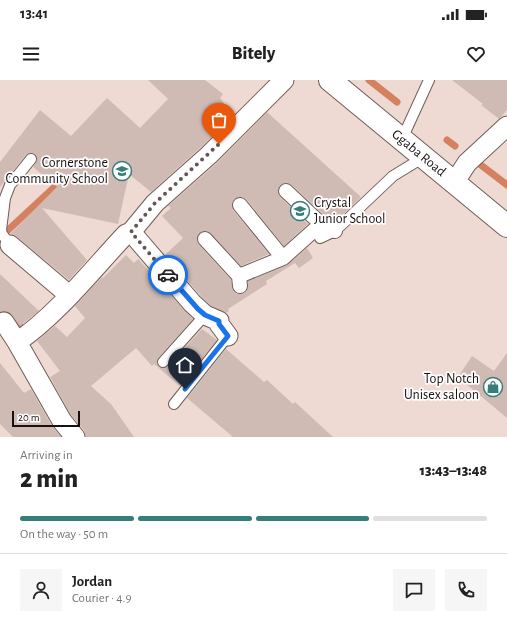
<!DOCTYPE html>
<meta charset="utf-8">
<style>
body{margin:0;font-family:"Alegreya Sans",sans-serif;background:#f6f6f6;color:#222;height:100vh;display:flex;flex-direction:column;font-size:15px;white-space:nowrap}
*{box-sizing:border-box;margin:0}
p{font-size:13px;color:#767676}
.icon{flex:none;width:22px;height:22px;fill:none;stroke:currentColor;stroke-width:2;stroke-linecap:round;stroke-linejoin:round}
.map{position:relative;height:357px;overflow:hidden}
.side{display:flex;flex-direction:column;background:#fff;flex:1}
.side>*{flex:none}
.scale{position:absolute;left:12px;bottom:10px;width:68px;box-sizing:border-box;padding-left:4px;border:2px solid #18110f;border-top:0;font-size:11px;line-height:14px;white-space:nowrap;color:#18110f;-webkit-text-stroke:3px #fff;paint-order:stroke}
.pin{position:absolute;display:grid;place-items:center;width:34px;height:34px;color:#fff;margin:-41px -17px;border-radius:50% 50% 50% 0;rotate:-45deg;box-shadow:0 0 4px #0007}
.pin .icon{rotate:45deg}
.courier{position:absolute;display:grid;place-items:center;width:40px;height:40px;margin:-20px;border:3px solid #1a73e8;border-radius:50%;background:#fff;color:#222;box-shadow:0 1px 5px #0007}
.overview em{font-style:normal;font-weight:800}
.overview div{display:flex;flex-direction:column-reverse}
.overview{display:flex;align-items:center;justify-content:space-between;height:68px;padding:0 20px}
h1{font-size:26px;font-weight:800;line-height:30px}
.bar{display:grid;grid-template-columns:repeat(4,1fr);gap:6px 4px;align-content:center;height:48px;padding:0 20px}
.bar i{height:5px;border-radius:3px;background:#e0e0e0}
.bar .selected{background:#357e7a}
.bar p{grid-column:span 4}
.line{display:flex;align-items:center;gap:10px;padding:0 20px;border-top:1px solid #e0e0e0}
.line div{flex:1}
.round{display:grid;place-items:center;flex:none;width:42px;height:42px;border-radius:0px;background:#f6f6f6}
.status{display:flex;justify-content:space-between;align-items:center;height:28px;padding:0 20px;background:#fff;direction:ltr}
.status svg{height:11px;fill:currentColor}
header{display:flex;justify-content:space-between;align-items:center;height:52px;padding:0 20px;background:#fff;font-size:18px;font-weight:800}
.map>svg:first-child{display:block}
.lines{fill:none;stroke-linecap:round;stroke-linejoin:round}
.stream{stroke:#d5805f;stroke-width:7}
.building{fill:#cfbbb4}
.service-casing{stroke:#6e5d56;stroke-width:12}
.pedestrian-casing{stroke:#6e5d56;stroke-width:16}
.minor-casing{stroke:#6e5d56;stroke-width:21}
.tertiary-casing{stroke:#6e5d56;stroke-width:24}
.service{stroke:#fff;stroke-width:10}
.pedestrian{stroke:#fff;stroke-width:14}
.minor{stroke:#fff;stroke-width:19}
.tertiary{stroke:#fff;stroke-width:22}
.done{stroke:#635753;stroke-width:4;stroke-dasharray:0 7.2}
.route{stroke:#1a73e8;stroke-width:5}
.labels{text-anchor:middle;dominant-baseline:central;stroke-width:3.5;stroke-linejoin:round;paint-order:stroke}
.street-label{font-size:14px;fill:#18110f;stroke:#fff}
.poi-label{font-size:14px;fill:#18110f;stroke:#fff;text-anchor:end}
</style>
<div class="status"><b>13:41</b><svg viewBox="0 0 49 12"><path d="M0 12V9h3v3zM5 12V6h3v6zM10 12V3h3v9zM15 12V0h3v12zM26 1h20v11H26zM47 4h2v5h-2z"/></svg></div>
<header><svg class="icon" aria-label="menu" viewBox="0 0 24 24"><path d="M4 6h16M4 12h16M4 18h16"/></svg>Bitely<svg class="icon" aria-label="heart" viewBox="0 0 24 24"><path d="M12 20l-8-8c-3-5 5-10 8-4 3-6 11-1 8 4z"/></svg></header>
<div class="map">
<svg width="507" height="357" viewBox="0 0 507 357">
<rect width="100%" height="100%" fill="#eedad2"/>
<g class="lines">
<path class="stream" d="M369 0 397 22
M447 60 455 66
M473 79 507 105
M7 151 62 100
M0 230 3 226 26 253 27 252"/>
</g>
<path class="building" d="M148 0H205L223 14 220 18 233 36 201 67 151 112 129 94 118 144 42 128 87 180 69 200 17 157 10 154 57 107 33 87 37 80 35 74 32 73 26 75 0 107V82L40 30 71 56 107 18 140 48 168 19Z
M452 0H507V30L499 39 481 25 483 24Z
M267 32 361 117 335 142 326 137 292 105 288 103 280 105 278 109 280 117 308 144 284 166 247 120 243 117H239L234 119 232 126 233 130 269 174 241 186 208 151H204L200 153 197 156V160L199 165 231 200 233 211 236 214H240L245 213 248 209V201L286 186 307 168 313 178 299 188 295 183 266 201 267 204 228 229 229 231 226 233 211 226 200 215 165 175 183 158 162 136 171 128 168 126 217 83Z
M126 175 134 183 138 179 193 239 158 278 157 281 158 287 162 288 168 286 202 249 217 260 180 306 154 284 152 286 136 268 91 306 111 324 134 357H86L84 350 71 335 50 297 60 291 37 261 55 246 67 257 85 238 75 226 102 197 103 198Z
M0 194 39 231 20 246 9 232 4 231 0 232Z
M226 269 264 302 267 300 293 324 295 322 333 357H233L187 318Z
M507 273V338L458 297 472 276 494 291Z
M0 283 24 313 31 309 52 346 61 357H13L0 344Z"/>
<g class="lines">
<defs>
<path id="service" d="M402 59 429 0
M320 158 335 151 393 96 424 77
M10 165 2 154 1 150 5 118 10 105 31 79
M163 282 205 235
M174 324 228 256"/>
<path id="pedestrian" d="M286 111 321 144 335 151
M240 125 283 178
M205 159 239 196 240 206
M239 196 283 178 321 144"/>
<path id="minor" d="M454 103 467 83 507 46
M131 152 192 223 205 235 219 241V244L228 256
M10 165 69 215
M4 242 17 262
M75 357 62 341 17 262C56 236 93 189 126 154L131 152 155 123 209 75 284 0"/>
<g id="tertiary">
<path id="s1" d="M330 0 507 146"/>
</g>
</defs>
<use href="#service" class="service-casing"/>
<use href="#pedestrian" class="pedestrian-casing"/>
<use href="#minor" class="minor-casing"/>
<use href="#tertiary" class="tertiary-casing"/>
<use href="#service" class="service"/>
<use href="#pedestrian" class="pedestrian"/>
<use href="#minor" class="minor"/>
<use href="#tertiary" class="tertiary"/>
</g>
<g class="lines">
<path class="done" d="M168 195 131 152 155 123 219 64"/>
<path class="route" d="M168 195 198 229 205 235 219 241V244L228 256 185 309"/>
</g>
<defs>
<symbol id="school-ring" viewBox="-11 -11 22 22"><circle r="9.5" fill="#fff" stroke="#357e7a" stroke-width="1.5"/><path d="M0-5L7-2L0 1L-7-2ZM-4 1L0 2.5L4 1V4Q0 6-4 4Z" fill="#357e7a"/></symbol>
<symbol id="shop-ring" viewBox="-11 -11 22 22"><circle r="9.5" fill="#fff" stroke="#357e7a" stroke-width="1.5"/><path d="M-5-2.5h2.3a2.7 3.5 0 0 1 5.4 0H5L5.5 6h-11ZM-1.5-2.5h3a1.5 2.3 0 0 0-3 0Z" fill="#357e7a"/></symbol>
</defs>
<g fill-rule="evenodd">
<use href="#school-ring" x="111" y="80" width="22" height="22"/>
<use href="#school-ring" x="289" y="120" width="22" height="22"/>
<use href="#shop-ring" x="482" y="296" width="22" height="22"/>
</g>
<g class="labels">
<g class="street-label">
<text stroke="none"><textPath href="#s1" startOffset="115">Ggaba Road</textPath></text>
</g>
<g class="poi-label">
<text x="108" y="83">Cornerstone<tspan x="108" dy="16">Community School</tspan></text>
<text x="314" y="123" text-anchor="start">Crystal<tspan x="314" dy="16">Junior School</tspan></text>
<text x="479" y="299">Top Notch<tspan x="479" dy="16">Unisex saloon</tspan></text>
</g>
</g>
</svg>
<div class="scale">20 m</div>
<div class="pin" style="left:219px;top:64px;background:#ea580c"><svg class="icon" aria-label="bag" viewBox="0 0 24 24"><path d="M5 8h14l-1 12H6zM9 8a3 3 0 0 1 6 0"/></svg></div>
<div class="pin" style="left:185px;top:309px;background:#1f2937"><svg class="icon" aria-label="home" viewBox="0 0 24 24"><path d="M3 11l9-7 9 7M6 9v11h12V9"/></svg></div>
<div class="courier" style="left:168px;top:195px"><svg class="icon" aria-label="car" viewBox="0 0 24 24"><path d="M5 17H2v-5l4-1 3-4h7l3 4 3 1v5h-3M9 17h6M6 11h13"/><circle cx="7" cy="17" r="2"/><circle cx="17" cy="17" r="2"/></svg></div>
</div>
<section class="side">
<div class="overview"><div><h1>2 min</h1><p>Arriving in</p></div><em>13:43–13:48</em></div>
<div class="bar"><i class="selected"></i><i class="selected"></i><i class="selected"></i><i></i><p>On the way · 50 m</p></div>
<div class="line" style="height:72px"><a class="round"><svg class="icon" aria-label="person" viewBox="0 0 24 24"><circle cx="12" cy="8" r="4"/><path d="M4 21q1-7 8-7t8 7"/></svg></a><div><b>Jordan</b><p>Courier · 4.9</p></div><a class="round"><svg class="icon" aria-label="chat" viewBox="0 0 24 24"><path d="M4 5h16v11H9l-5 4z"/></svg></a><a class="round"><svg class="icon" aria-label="phone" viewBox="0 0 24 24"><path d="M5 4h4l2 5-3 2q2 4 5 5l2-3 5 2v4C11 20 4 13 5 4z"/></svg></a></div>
</section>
